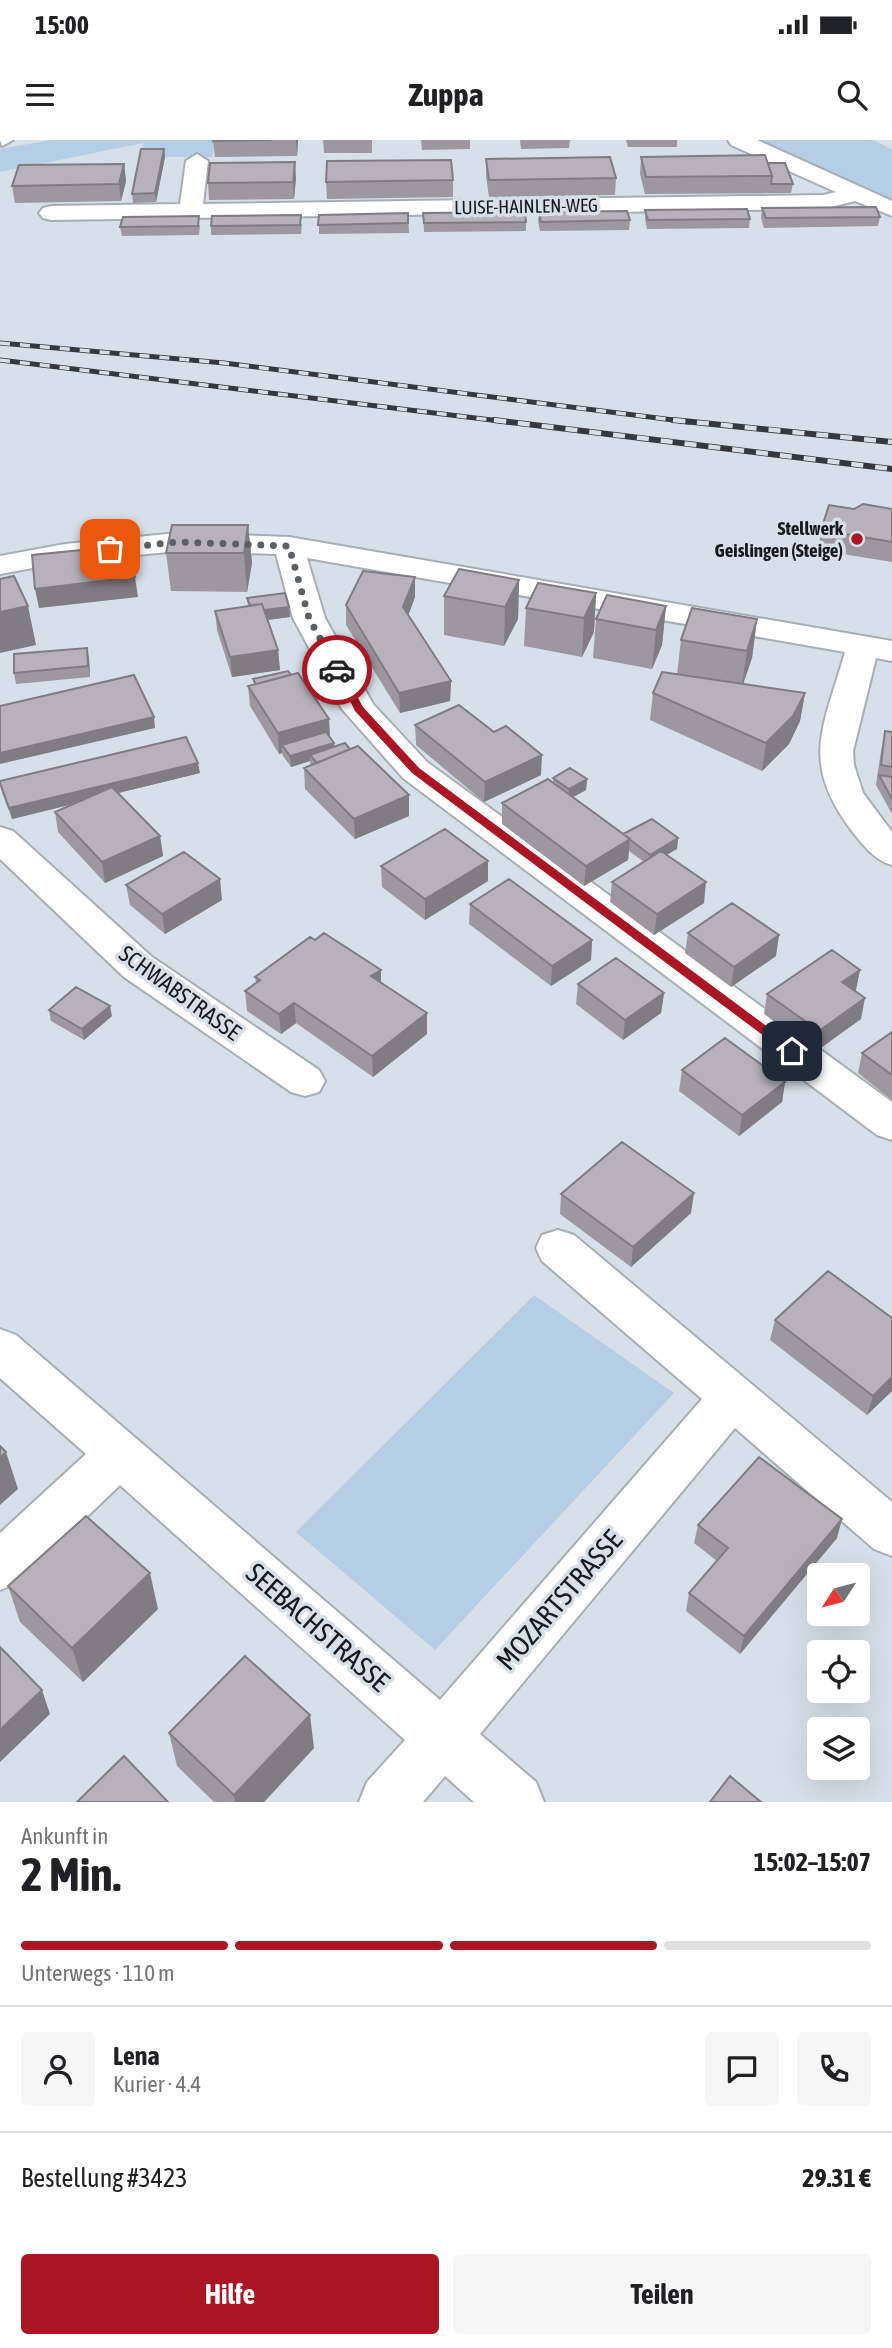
<!DOCTYPE html>
<html lang="de">
<meta charset="utf-8">
<style>
body{margin:0;font-family:"Asap Condensed",sans-serif;background:#f6f6f6;color:#202124;height:100vh;display:flex;flex-direction:column;font-size:26px;white-space:nowrap}
*{box-sizing:border-box;margin:0}
p{font-size:23px;color:#757577}
.icon{flex:none;width:38px;height:38px;fill:none;stroke:currentColor;stroke-width:2;stroke-linecap:round;stroke-linejoin:round}
.map{position:relative;height:1662px;overflow:hidden}
.side{display:flex;flex-direction:column;background:#fff;flex:1}
.side>*{flex:none}
.needle{width:46px;rotate:234deg}
.tools{position:absolute;left:807px;top:1423px;display:grid;gap:14px}
.tools a{display:grid;place-items:center;width:63px;height:63px;border-radius:7px;background:#fff;box-shadow:0 7px 28px #0002;font-size:35px}
.pin{position:absolute;display:grid;place-items:center;width:60px;height:60px;color:#fff;margin:-30px;border-radius:14px;box-shadow:0 4px 10px #0006}
.courier{position:absolute;display:grid;place-items:center;width:70px;height:70px;margin:-35px;border:5px solid #aa1623;border-radius:50%;background:#fff;color:#222;box-shadow:0 2px 9px #0007}
.head em{font-style:normal;font-weight:700}
.head div{display:flex;flex-direction:column-reverse}
.head{display:flex;align-items:center;justify-content:space-between;height:119px;padding:0 21px}
h1{font-size:46px;font-weight:700;line-height:52px}
.bar{display:grid;grid-template-columns:repeat(4,1fr);gap:10px 7px;align-content:center;height:84px;padding:0 21px}
.bar i{height:9px;border-radius:5px;background:#e0e0e0}
.bar .on{background:#aa1623}
.bar p{grid-column:span 4}
.line{display:flex;align-items:center;gap:18px;padding:0 21px;border-top:2px solid #e0e0e0}
.line div{flex:1}
.round{display:grid;place-items:center;flex:none;width:74px;height:74px;border-radius:7px;background:#f6f6f6}
.primary-button{display:flex;gap:14px;margin-top:auto;padding:14px 21px}
.primary-button a{flex:1;height:80px;border-radius:7px;background:#aa1623;color:#fff;font-size:28px;font-weight:700;line-height:80px;text-align:center}
.primary-button a+a{background:#f6f6f6;color:#202124}
.status{display:flex;justify-content:space-between;align-items:center;height:49px;padding:0 35px;background:#fff;direction:ltr}
.status svg{height:19px;fill:currentColor}
header{display:flex;justify-content:space-between;align-items:center;height:91px;padding:0 21px;background:#fff;font-size:32px;font-weight:700}
.map>svg:first-child{display:block}
.green{fill:#b5cee6}
.lines{fill:none;stroke-linecap:round;stroke-linejoin:round}
.minor-casing{stroke:#a6aeb5;stroke-width:4}
.minor{fill:#fff;fill-rule:evenodd}
.rail-far1-casing{stroke:#35393d;stroke-width:5}
.rail-casing{stroke:#35393d;stroke-width:6}
.rail-far1{stroke:#d7e0e8;stroke-width:3.5;stroke-dasharray:10;stroke-linecap:butt}
.rail{stroke:#d7e0e8;stroke-width:4.5;stroke-dasharray:12;stroke-linecap:butt}
.wall{fill:#9d98a0}
.shaded-wall{fill:#7f7c82}
.building{fill:#b6b1ba;stroke:#7f7c82;stroke-width:2}
.route{fill:#aa1623}
.done{stroke:#5b6065;stroke-width:7;stroke-dasharray:0 12.6}
.poi-dot{fill:#aa1623;stroke:#d7e0e8;stroke-width:2.5}
.labels{text-anchor:middle;dominant-baseline:central;stroke-width:7;stroke-linejoin:round;paint-order:stroke}
.far-street-label{font-size:19px;fill:#181b1e;stroke:#d7e0e8}
.far-poi-label{font-size:19px;font-weight:bold;fill:#181b1e;stroke:#d7e0e8;text-anchor:end}
.street-label{font-size:23px;fill:#181b1e;stroke:#d7e0e8}
.near-street-label{font-size:28px;fill:#181b1e;stroke:#d7e0e8}
</style>
<div class="status"><b>15:00</b><svg viewBox="0 0 49 12"><path d="M0 12V9h3v3zM5 12V6h3v6zM10 12V3h3v9zM15 12V0h3v12zM26 1h20v11H26zM47 4h2v5h-2z"/></svg></div>
<header><svg class="icon" aria-label="menu" viewBox="0 0 24 24"><path d="M4 6h16M4 12h16M4 18h16"/></svg>Zuppa<svg class="icon" aria-label="search" viewBox="0 0 24 24"><circle cx="10" cy="10" r="6"/><path d="M15 15l6 6"/></svg></header>
<div class="map">
<svg width="892" height="1662" viewBox="0 0 892 1662">
<rect width="100%" height="100%" fill="#d7e0e8"/>
<path class="green" d="M51 0H216L212 17H142L143 3 0 32V9Z
M754 0H874L892 10V62Z
M534 1155 674 1253 435 1510 296 1392Z"/>
<g class="lines">
<defs>
<path id="minor" d="M0 0H13L2 6Z
M728 0H757L892 61V76L855 61 823 69 51 80 43 78 39 73 43 68 51 66 180 64 186 21 197 14 208 21 203 64 823 55 836 52 731 5Z
M178 393 289 397 892 501V521L876 518 853 611 854 625 863 653 892 692V725C874 720 863 705 852 691 799 621 824 587 845 512L307 418 325 478 373 564 427 622 892 962V1000L877 995 403 638 342 569 293 478 276 414 178 411 65 422 0 434V416L65 404Z
M0 687 13 691 152 817 319 930 325 941 319 952 305 956 291 952 124 837 0 719Z
M558 1090 574 1095 892 1362V1416L874 1409 735 1288 480 1594 536 1642 544 1662H474L445 1636 423 1662H359L367 1642 405 1600 120 1345 18 1443 0 1450V1393L86 1314 0 1238V1189L16 1195 440 1560 702 1259 542 1121 536 1108 542 1095Z"/>
</defs>
<use href="#minor" class="minor-casing"/>
<use href="#minor" class="minor"/>
<defs>
<path id="rail-far1" d="M0 203 224 223 689 282
M0 220 508 282"/>
<path id="rail" d="M494 280 892 329
M673 280 892 302"/>
</defs>
<use href="#rail-far1" class="rail-far1-casing"/>
<use href="#rail" class="rail-casing"/>
<use href="#rail-far1" class="rail-far1"/>
<use href="#rail" class="rail"/>
</g>
<path class="wall" d="M213 0H298L297 16 215 17Z
M323 0H372V13H324Z
M421 0H470V9L422 10Z
M520 0H570L569 8 521 9Z
M626 0H677V7H628Z
M164 9 165 17 156 62 133 63 132 54Z
M641 17 768 23 793 44 791 53 645 54 640 34Z
M486 19 616 38 615 55 489 57 486 36Z
M124 24 126 41 121 61 15 63 12 46Z
M296 38 294 59 209 60 208 43Z
M453 40V57L327 59 326 42Z
M762 68 880 77 878 86 764 88 761 78Z
M645 70 750 79 749 88 647 89 645 79Z
M539 72 630 80 629 90 540 91 538 81Z
M408 73 409 93 319 94V75Z
M423 73 526 82V91L424 92Z
M302 84 301 94 211 95V86Z
M200 85 199 95 122 96 120 87Z
M854 369H892V422L818 410 821 390Z
M248 385 252 423 247 452 171 451 166 413Z
M415 437V457L408 475 451 541 450 561 400 573 346 485V465Z
M519 440 518 479 504 506 444 495V456Z
M596 453 594 492 582 517 524 506 526 468Z
M247 458 289 467 290 477 267 480 278 510 280 530 232 537 217 490 215 471 248 466Z
M666 466 662 505 652 529 593 518 596 479Z
M757 479 752 518 743 544 805 553 800 581 789 604 762 631 650 580 653 553 677 534 681 500Z
M89 518 90 537 16 544 14 533Z
M291 535 329 579 330 597 334 603 335 607 409 676 355 699 305 649 304 628 311 626 310 621 291 627 283 616 282 613 279 614 250 566 248 546 254 544 253 539Z
M415 585 541 635 484 662 416 605Z
M885 591 892 592V674L876 645 881 611Z
M200 633 118 653 160 696 163 716 105 743 58 692 55 672 72 664 12 679 2 652 0 644Z
M553 638 587 639 586 650 573 657 623 694 678 698 677 709 667 715 704 763 654 795 610 762 612 742 644 722 629 711 628 720 584 746 502 684V663L553 642Z
M381 726 488 741 425 780 382 747Z
M126 745 222 760 165 794 130 765Z
M470 764 592 800 591 820 551 846 469 784Z
M688 793 776 816 731 847 685 813Z
M860 830 855 851 861 879 815 912 764 874 767 854Z
M255 837 381 843 427 873V894L373 937 296 883 281 894 247 871 245 851 256 843Z
M578 844 664 853 661 873 623 900 576 864Z
M49 870 112 876 84 900 51 881Z
M892 892V960L858 933 862 913Z
M682 930 785 942 782 962 739 996 679 951Z
M561 1054 691 1073 631 1127 560 1074Z
M775 1180 892 1251 867 1275 770 1200Z
M698 1385 837 1398 740 1514 686 1471 689 1453 717 1421 694 1403Z
M8 1446 158 1469 83 1542 20 1482Z
M169 1593 314 1608 264 1662H214L177 1626Z"/>
<path class="shaded-wall" d="M296 0H298L297 16Z
M164 9 165 17 156 62 155 53Z
M295 22 296 38 294 59 293 42Z
M124 24 126 41 121 61 119 44Z
M248 385 252 423 247 452 244 413Z
M135 437 138 457 39 468 35 449Z
M415 437V457L404 487 403 467Z
M519 440 518 479 504 506 505 467Z
M596 453 594 492 582 517 584 478Z
M28 466 36 505 0 513V472Z
M666 466 662 505 652 529 656 490Z
M289 467 290 477 253 482 252 472Z
M757 479 752 518 741 550 747 511Z
M87 508 89 518 90 537 88 526Z
M278 510 280 530 232 537 230 517Z
M451 541 450 561 400 573 399 553Z
M805 553 800 581 789 604 762 631 766 603Z
M154 577 155 588 0 624V613Z
M329 579 330 600 282 605V613L279 614 278 593Z
M334 603 335 613 310 615V621L291 627 290 616Z
M542 615 541 635 484 662 485 642Z
M198 623 200 633 12 679 9 668Z
M587 639 586 650 568 660 569 649Z
M409 655V676L355 699 354 679Z
M160 696 163 716 105 743 102 722Z
M678 698 677 709 648 725 650 715Z
M630 699 628 720 584 746 586 726Z
M488 721V741L425 780V759Z
M220 739 222 760 165 794 162 774Z
M706 742 704 763 654 795 657 774Z
M779 795 776 816 731 847 734 827Z
M592 800 591 820 551 846 552 826Z
M381 830V850L371 836Z
M860 830 856 850 838 863 842 842Z
M664 853 661 873 623 900 625 880Z
M865 858 861 879 815 912 819 891Z
M294 863 296 883 281 894 279 874Z
M110 866 112 876 84 900 82 889Z
M427 873V894L373 937 372 916Z
M785 942 782 962 739 996 742 975Z
M694 1053 691 1073 631 1127 633 1107Z
M892 1237V1251L867 1275 873 1256Z
M6 1312 18 1349 0 1365V1318Z
M842 1379 837 1398 740 1514 744 1496Z
M150 1433 158 1469 83 1542 72 1508Z
M42 1550 50 1574 0 1622V1590Z
M310 1575 314 1608 264 1662H235L234 1655Z"/>
<path class="building" d="M213 0H271L213 1Z
M141 9H164L155 53 132 54Z
M765 15 772 36 646 37 641 17Z
M610 17 616 38 489 40 486 19Z
M451 20 453 40 326 42 327 21Z
M295 22 293 42 208 43 210 23Z
M768 23H785L793 44H771L772 36Z
M124 24 119 44 12 46 19 25Z
M876 67 880 77 766 78 762 68Z
M747 69 750 79 648 80 645 70Z
M627 71 630 80 541 82 539 72Z
M525 72 526 82 424 83 423 73Z
M408 73V83L318 85 319 75Z
M301 75 300 85 211 86 212 76Z
M199 76 198 86 120 87 123 77Z
M863 364 892 369V402L821 390 829 365 854 369Z
M172 385H248L244 413H166Z
M131 405 135 437 35 449 32 415Z
M459 429 519 440 505 467 444 456Z
M363 431 415 437 403 467 451 541 399 553 346 465Z
M14 436 28 466 0 472V439Z
M538 443 596 453 584 478 526 468Z
M285 453 289 467 264 470 262 464 250 465 247 458Z
M607 455 666 466 656 490 596 479Z
M262 464 278 510 230 517 215 471Z
M692 468 757 479 747 511 681 500Z
M87 508 88 526 14 533V514Z
M288 531 291 535 256 544 253 539Z
M662 532 805 553 793 576 766 603 653 553Z
M298 533 329 579 278 593 248 546Z
M134 535 154 577 0 613V566Z
M459 565 494 592 506 586 542 615 485 642 415 585Z
M885 591 892 592V627L881 625Z
M326 592 334 603 290 616 282 605Z
M186 597 198 623 9 668 0 643V641Z
M345 603 350 609 317 623 310 615Z
M358 606 409 655 354 679 304 628Z
M570 628 587 639 569 649 553 638Z
M879 635 892 637V659Z
M548 639 630 699 586 726 502 663Z
M112 647 160 696 102 722 55 672Z
M652 679 678 698 650 715 623 694Z
M445 689 488 721 425 759 381 726Z
M661 711 706 742 657 774 612 742Z
M184 712 220 739 162 774 126 745Z
M509 739 592 800 552 826 470 764Z
M732 763 779 795 734 827 688 793Z
M324 793 381 830 371 836 427 873 372 916 294 863 279 874 245 851 260 840 255 837 310 797 315 800Z
M832 810 860 830 842 842 865 858 819 891 767 854Z
M616 818 664 853 625 880 578 844Z
M76 847 110 866 82 889 49 870Z
M892 892V935L862 913Z
M725 898 785 942 742 975 682 930Z
M622 1002 694 1053 633 1107 561 1054Z
M828 1131 892 1178V1237L873 1256 775 1180Z
M0 1306 6 1312 0 1318Z
M759 1317 842 1379 744 1496 689 1453 728 1408 698 1385Z
M86 1376 150 1433 72 1508 8 1446Z
M0 1507 42 1550 0 1590Z
M245 1516 310 1575 234 1655 169 1593Z
M124 1616 168 1662H77Z
M730 1636 761 1662H710Z"/>
<path class="route" d="M334 528H341L363 567 419 628 796 908V914H788L412 633 355 571Z"/>
<g class="lines">
<path class="done" d="M110 409 178 402 289 406 309 478 337 530"/>
</g>
<circle class="poi-dot" cx="857" cy="399" r="7"/>
<g class="labels">
<g class="far-street-label">
<text transform="translate(526 66) rotate(-1)">LUISE-HAINLEN-WEG</text>
</g>
<g class="far-poi-label">
<text x="843" y="388">Stellwerk<tspan x="843" dy="22">Geislingen (Steige)</tspan></text>
</g>
<g class="street-label">
<text transform="translate(180 853) rotate(36)">SCHWABSTRASSE</text>
</g>
<g class="near-street-label">
<text transform="translate(559 1460) rotate(-49)">MOZARTSTRASSE</text>
<text transform="translate(318 1487) rotate(41)">SEEBACHSTRASSE</text>
</g>
</g>
</svg>
<div class="tools">
<a><svg class="needle" viewBox="-14 -14 28 28"><path d="M0-13l5 13h-10z" fill="#e53935"/><path d="M0 13l5-13h-10z" fill="#757577"/></svg></a>
<a><svg class="icon" aria-label="locate" viewBox="0 0 24 24"><circle cx="12" cy="12" r="6"/><path d="M12 2v4M12 18v4M2 12h4M18 12h4"/></svg></a>
<a><svg class="icon" aria-label="layers" viewBox="0 0 24 24"><path d="M12 4l9 5-9 5-9-5zM3 14l9 5 9-5"/></svg></a>
</div>
<div class="pin" style="left:110px;top:409px;background:#ea580c"><svg class="icon" aria-label="bag" viewBox="0 0 24 24"><path d="M5 8h14l-1 12H6zM9 8a3 3 0 0 1 6 0"/></svg></div>
<div class="pin" style="left:792px;top:911px;background:#1f2937"><svg class="icon" aria-label="home" viewBox="0 0 24 24"><path d="M3 11l9-7 9 7M6 9v11h12V9"/></svg></div>
<div class="courier" style="left:337px;top:530px"><svg class="icon" aria-label="car" viewBox="0 0 24 24"><path d="M5 17H2v-5l4-1 3-4h7l3 4 3 1v5h-3M9 17h6M6 11h13"/><circle cx="7" cy="17" r="2"/><circle cx="17" cy="17" r="2"/></svg></div>
</div>
<section class="side">
<div class="head"><div><h1>2 Min.</h1><p>Ankunft in</p></div><em>15:02–15:07</em></div>
<div class="bar"><i class="on"></i><i class="on"></i><i class="on"></i><i></i><p>Unterwegs · 110 m</p></div>
<div class="line" style="height:126px"><a class="round"><svg class="icon" aria-label="person" viewBox="0 0 24 24"><circle cx="12" cy="8" r="4"/><path d="M4 21q1-7 8-7t8 7"/></svg></a><div><b>Lena</b><p>Kurier · 4.4</p></div><a class="round"><svg class="icon" aria-label="chat" viewBox="0 0 24 24"><path d="M4 5h16v11H9l-5 4z"/></svg></a><a class="round"><svg class="icon" aria-label="phone" viewBox="0 0 24 24"><path d="M5 4h4l2 5-3 2q2 4 5 5l2-3 5 2v4C11 20 4 13 5 4z"/></svg></a></div>
<div class="line" style="height:91px"><div>Bestellung #3423</div><b>29.31 €</b></div>
<div class="primary-button"><a>Hilfe</a><a>Teilen</a></div>
</section>
